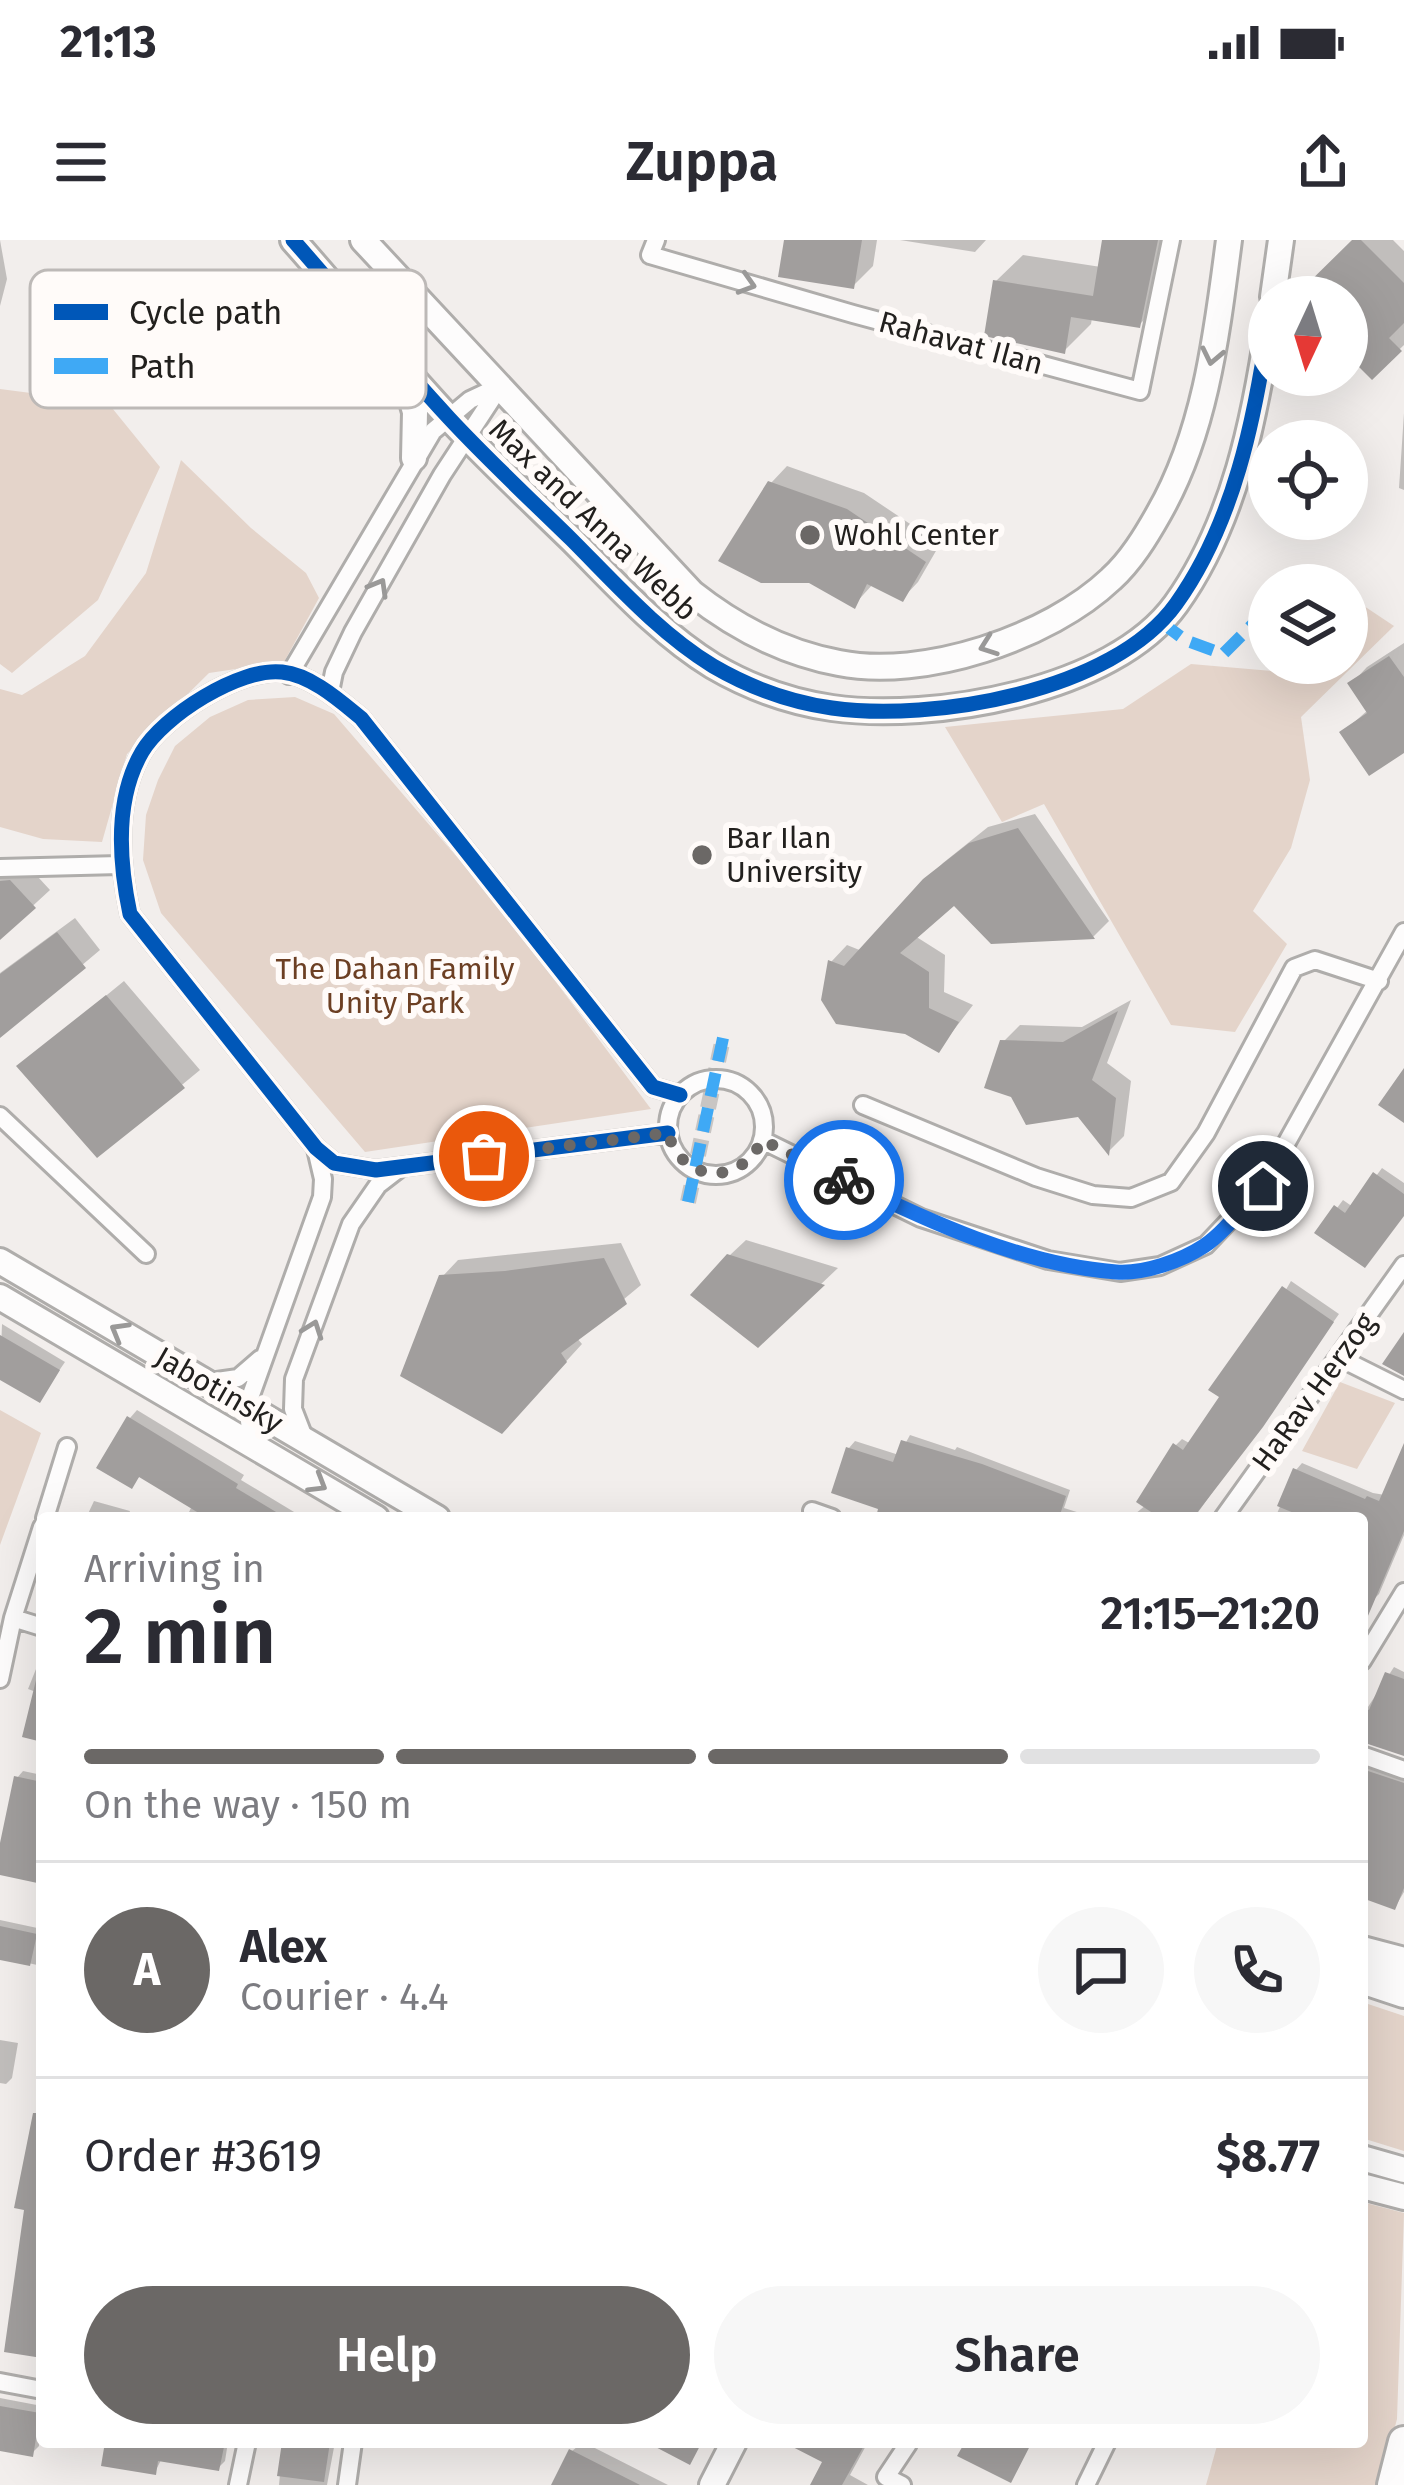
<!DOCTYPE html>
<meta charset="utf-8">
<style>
body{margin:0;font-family:"Fira Sans",sans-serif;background:#f7f7f7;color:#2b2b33;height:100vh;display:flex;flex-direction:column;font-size:45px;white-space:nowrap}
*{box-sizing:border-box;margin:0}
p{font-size:39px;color:#7c7c81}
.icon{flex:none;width:66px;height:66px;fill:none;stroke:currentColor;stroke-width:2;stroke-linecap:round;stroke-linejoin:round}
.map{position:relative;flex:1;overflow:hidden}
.sheet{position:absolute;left:36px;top:1272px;width:1332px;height:936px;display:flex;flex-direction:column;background:#fff;border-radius:12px;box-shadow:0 12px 48px #0002}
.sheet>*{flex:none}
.needle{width:78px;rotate:184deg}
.tools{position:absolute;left:1248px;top:36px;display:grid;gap:24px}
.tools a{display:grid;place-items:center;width:120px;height:120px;border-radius:50%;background:#fff;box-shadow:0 12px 48px #0002;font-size:60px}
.pin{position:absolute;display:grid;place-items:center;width:102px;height:102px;color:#fff;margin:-51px;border:6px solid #fff;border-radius:50%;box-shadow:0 3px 12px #0007}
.courier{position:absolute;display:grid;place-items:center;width:120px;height:120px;margin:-60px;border:9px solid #1a73e8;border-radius:50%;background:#fff;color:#222;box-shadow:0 3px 15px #0007}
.overview em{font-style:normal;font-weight:600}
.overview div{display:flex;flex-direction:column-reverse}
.overview{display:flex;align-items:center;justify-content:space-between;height:204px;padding:0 48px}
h1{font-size:78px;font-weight:600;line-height:90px}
.bar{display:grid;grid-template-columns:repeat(4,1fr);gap:18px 12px;align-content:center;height:144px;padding:0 48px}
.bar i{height:15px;border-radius:9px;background:#e1e1e2}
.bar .current{background:#6b6866}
.bar p{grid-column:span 4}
.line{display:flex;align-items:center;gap:30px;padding:0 48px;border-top:3px solid #e1e1e2}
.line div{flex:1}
.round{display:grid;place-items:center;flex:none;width:126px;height:126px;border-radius:63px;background:#f7f7f7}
.primary-button{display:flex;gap:24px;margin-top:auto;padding:24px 48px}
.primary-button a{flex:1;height:138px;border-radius:72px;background:#6b6866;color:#fff;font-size:48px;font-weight:600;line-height:138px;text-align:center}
.primary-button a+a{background:#f7f7f7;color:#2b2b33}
.status{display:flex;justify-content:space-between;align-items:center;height:84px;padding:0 60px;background:#fff;direction:ltr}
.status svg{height:33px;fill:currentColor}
header{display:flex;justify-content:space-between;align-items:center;height:156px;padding:0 48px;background:#fff;font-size:54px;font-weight:600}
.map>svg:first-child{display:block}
.green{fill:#e4d4ca}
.shadow{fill:#0003}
.building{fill:#a19e9d}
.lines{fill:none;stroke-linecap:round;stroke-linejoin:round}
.street-tunnel{stroke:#c8c5c3;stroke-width:16;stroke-dasharray:16 8;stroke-linecap:butt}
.street-casing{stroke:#afadab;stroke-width:22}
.secondary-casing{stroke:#afadab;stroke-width:30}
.highway-casing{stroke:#afadab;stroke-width:36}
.street{stroke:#fdfcfc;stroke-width:16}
.secondary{stroke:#fdfcfc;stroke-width:24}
.highway{stroke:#fdfcfc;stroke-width:30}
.quiet{stroke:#3fa9f5;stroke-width:12;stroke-dasharray:24 12;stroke-linecap:butt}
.cycleway-casing{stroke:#fffbf9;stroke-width:22}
.cycleway{stroke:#0057b8;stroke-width:15}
.oneway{stroke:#9a9998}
.done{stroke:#6b6866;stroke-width:12;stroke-dasharray:0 21.6}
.route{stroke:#1a73e8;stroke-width:15}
.poi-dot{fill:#6b6866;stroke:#fffbf9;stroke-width:4.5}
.labels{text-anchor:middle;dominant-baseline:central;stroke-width:12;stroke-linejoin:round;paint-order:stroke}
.street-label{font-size:30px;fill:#22201e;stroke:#fffbf9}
.poi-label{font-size:30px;fill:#22201e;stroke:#fffbf9;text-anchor:start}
.park-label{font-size:30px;fill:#6c3f23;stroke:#fffbf9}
.key{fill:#fffbf9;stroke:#bdb9b7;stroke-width:3}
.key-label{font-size:33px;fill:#22201e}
</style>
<div class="status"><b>21:13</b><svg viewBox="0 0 49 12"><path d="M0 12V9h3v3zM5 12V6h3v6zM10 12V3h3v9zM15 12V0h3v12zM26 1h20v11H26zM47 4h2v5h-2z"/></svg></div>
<header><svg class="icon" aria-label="menu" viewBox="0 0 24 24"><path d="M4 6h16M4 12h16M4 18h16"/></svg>Zuppa<svg class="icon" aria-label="share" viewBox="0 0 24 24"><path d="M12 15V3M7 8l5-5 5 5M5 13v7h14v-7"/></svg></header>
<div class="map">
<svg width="1404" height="2245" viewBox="0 0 1404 2245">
<rect width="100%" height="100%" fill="#f2eeec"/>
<path class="green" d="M0 149 108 163 160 227 98 360 12 433 0 424Z
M181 220 251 288 306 333 319 358 284 422 209 433 127 514 102 602 43 599 0 587V449L22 455 85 416 146 333Z
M1358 362 1394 386 1301 477 1310 540 1291 608 1253 671 1287 704 1235 792 1171 785 1044 564 1002 582 945 487 1123 469 1191 424 1273 431 1283 423H1347V371Z
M295 457 334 474 499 666 651 869 365 912 161 673 143 620 146 575 158 540 175 506 210 477 248 460Z
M1340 1142 1395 1163 1357 1229 1302 1211Z
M0 1170 41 1193 0 1305Z
M1362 1762 1404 1776V1911L1362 1898Z
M1362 1962 1404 1973 1397 2179 1380 2245H1206L1218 2202H1362Z"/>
<path class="shadow" d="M0 0 7 39 0 66Z
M787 0H877L873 26 853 46Z
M900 0H986L975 12Z
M1105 0H1178L1166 58 1139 85 1092 78 1091 84 1064 111 996 41 1023 15 1101 27Z
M1356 0H1393L1404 11V105L1372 136 1347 110V57H1299Z
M1404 173V250L1399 248Z
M787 226 864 253 940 304 918 342 902 359 873 344 854 365 771 243Z
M1404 403V509L1343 492 1368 470 1351 444 1367 427Z
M1035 574 1109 681 1093 697 954 662 915 696 945 715 944 752 973 765 939 809 831 722 847 705 862 711 943 623 988 587Z
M15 625H27L50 650 0 696V638Z
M75 678 100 710 0 794V733Z
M124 741 200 830 98 914 20 826Z
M1131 760 1107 823 1131 841 1124 896 1109 911 1079 874 1003 802 1020 785 1082 787Z
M1382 928 1404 943V974L1319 992 1343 960 1353 967Z
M746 1000 838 1028 758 1104 729 1016Z
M621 1003 641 1045 577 1098 582 1104 518 1174 442 1037 458 1020Z
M1291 1041 1339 1074 1194 1278H1130L1146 1265 1176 1205 1182 1199 1191 1204 1223 1157Z
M2 1084 65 1122 39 1160 0 1136Z
M137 1170 244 1235 241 1240 304 1278H186L192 1266 141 1235 131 1245 130 1178Z
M910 1195 955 1210 957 1207 1070 1250 1064 1268 1096 1278H904L849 1208 855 1201 899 1215Z
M1404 1211V1295L1379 1354 1362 1371V1278H1275L1296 1230 1302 1223 1373 1253 1385 1255Z
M94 1261 130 1271 128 1278H86Z
M42 1414V1499L36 1452 28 1449Z
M1394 1427 1404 1432V1513L1362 1501 1366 1470Z
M1362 1520 1404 1536V1652L1395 1667 1362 1655Z
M23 1531 42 1535V1640L0 1632V1608L17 1538Z
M0 1680 42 1689V1726L0 1717Z
M0 1800 18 1803 12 1838 6 1844 0 1843Z
M0 2158 42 2166 39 2206 32 2213 0 2208Z
M108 2202H228L225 2221 218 2228 162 2218 155 2232Z
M283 2202H335L327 2245H279Z
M583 2202 668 2245H555L572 2211Z
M806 2202H868L850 2235 868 2245H813L826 2221Z"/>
<path class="building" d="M784 0H862L854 49 778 37Z
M1102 0H1158L1140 88 1071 77 1065 114 984 96 993 40 1093 56Z
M1352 0H1361L1404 43V83L1389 98 1402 111 1372 140 1347 115V57H1294Z
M768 241 847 269 926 322 903 362 867 344 855 369 809 343H761L718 321Z
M1389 416 1404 437V513L1369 536 1339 492 1367 473 1347 443Z
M1018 588 1095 699 991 704 954 666 900 713 929 732V768L959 782 939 813 905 794 836 784 821 760 828 720 844 726 923 639 969 603Z
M10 640 36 668 0 700V641Z
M57 692 86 728 0 798V734Z
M106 755 185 848 97 918 16 826Z
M1118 771 1092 840 1116 858 1109 916 1078 877 1026 885 1011 857 984 848 1000 800 1063 802Z
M1404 828V883L1378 865Z
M1373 932 1404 954V976L1365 1028 1314 993 1334 965 1345 973Z
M727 1014 825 1045 758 1108 690 1055Z
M604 1018 627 1064 561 1113 567 1122 502 1194 400 1136 439 1035 505 1031Z
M1282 1046 1334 1082 1263 1187 1193 1278H1160L1136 1262 1173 1203 1183 1210 1219 1157 1208 1150Z
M1404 1092V1136L1382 1124Z
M0 1095 60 1130 40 1163 0 1140Z
M127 1176 238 1244 236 1248 286 1278H207L139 1237 132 1249 96 1228Z
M901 1200 982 1224 1066 1256 1059 1278H892L877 1273 878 1269 831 1253 846 1207 893 1222Z
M1404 1203V1291L1362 1390V1278H1306L1277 1266 1293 1228 1365 1259 1367 1256 1379 1261Z
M1385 1432 1404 1439V1516L1362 1502V1467L1369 1470Z
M36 1440H42V1502L22 1497Z
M1362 1529 1404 1543V1648L1395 1670 1362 1658Z
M14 1536 42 1542V1644L0 1635V1603Z
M0 1686 37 1694 30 1726 0 1720Z
M33 1873H42V2118L4 2112 24 1970 14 1968Z
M0 2166 40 2173 33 2217 0 2211Z
M105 2202H225L219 2231 158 2221 156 2235 101 2226Z
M282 2202H330L324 2242 277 2236Z
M646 2202H702L690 2225Z
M783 2202H866L842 2245H810L822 2222Z
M965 2202H1032L1011 2243 957 2216Z
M569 2209 640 2245H551Z"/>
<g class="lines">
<path class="street-tunnel" d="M688 962 723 798"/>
<defs>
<path id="street" d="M656 0 650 15 853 74 1140 151 1171 0
M289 435 433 191 470 160 502 145
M330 452 334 432 353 392 442 235 501 145
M0 628 120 625
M668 887a48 48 0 1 1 96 0a48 48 0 1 1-96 0Z
M863 865 1036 937 1093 955 1131 958 1171 942 1206 893 1294 728 1315 720 1379 741
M0 876 146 1014
M668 893 376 930 334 923 316 908 130 674C119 622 114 560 142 512 163 476 240 427 282 432 311 435 339 460 361 478L653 847 680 855
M762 900 921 978 1048 1020 1120 1032 1160 1026 1206 1005 1263 945 1404 692
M1340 1118 1404 1150
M210 1142 238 1138 260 1119
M305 1200 293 1169 294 1139 351 984 378 945 400 928
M252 1204 247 1166 322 957 323 939 316 909
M812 1271 832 1278
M45 1278 67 1207
M1223 1278 1404 1025
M13 1378 42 1387
M1362 1421 1404 1352
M0 1439 13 1378 42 1287
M1362 1515 1404 1530
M0 2142 42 2150
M238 2245 247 2202
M347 2245 353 2202
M902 2245 886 2237 908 2204
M1086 2245 1107 2202"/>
<path id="secondary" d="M293 0C345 59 395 120 449 178 488 220 530 259 571 299 615 343 659 393 713 426 749 447 790 462 832 468 932 482 1113 452 1176 364 1234 283 1255 178 1269 82
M363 0 692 353C735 387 785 413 839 423 923 440 1049 398 1111 339 1131 321 1146 296 1159 273 1206 191 1217 92 1229 0
M1273 57 1281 0
M404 134 415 172 414 218
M0 1021 437 1278
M0 1057 376 1278
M1362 1918 1404 1930
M1362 1946 1404 1957
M712 2245 734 2202"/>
<path id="highway" d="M1362 1712 1404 1723
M1362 1738 1404 1752
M1393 2245 1404 2202"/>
</defs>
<use href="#street" class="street-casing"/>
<use href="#secondary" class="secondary-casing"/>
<use href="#highway" class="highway-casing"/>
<use href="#street" class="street"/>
<use href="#secondary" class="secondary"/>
<use href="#highway" class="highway"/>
<path class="quiet" d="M1161 382 1185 400 1223 414 1264 373 1269 374
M1347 392 1351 393
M688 962 723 798"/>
<defs>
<path id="cycleway" d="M293 0C345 59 395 120 449 178 488 220 530 259 571 299 615 343 659 393 713 426 749 447 790 462 832 468 932 482 1113 452 1176 364 1234 283 1255 178 1269 82
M668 893 376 930 334 923 316 908 130 674C119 622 114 560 142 512 163 476 240 427 282 432 311 435 339 460 361 478L653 847 680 855"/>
</defs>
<use href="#cycleway" class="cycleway-casing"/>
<use href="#cycleway" class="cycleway"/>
</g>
<defs><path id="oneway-chevron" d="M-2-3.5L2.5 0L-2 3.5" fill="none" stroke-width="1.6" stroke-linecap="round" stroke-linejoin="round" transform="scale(3)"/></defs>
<g class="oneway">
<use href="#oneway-chevron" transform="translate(747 44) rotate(17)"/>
<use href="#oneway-chevron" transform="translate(1212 116) rotate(102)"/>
<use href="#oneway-chevron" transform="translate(379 347) rotate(-60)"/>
<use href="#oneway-chevron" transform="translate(988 406) rotate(160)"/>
<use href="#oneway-chevron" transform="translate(313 1089) rotate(-70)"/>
<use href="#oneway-chevron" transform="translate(119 1091) rotate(-150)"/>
<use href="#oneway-chevron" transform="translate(318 1244) rotate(31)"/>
</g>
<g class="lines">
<path class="done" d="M484 916 668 893C682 943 740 947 762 900L844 940"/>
<path class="route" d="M844 940C928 981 1022 1025 1116 1032 1144 1034 1181 1021 1204 1006 1226 991 1245 964 1263 946"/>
</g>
<g class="poi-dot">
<circle cx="810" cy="295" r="12"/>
<circle cx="702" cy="615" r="12"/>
</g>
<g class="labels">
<g class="street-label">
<text transform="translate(961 103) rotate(15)">Rahavat Ilan</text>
<text transform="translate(593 280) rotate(44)">Max and Anna Webb</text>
<text transform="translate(219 1150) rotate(30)">Jabotinsky</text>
<text transform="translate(1314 1152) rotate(-54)">HaRav Herzog</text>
</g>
<g class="poi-label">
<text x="834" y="295">Wohl Center</text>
<text x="726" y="598">Bar Ilan<tspan x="726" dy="34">University</tspan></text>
</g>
<g class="park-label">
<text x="395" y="729">The Dahan Family<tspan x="395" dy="34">Unity Park</tspan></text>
</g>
</g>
<rect x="30" y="30" width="396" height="138" rx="18" class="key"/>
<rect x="54" y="64" width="54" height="16" fill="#0057b8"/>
<rect x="54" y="118" width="54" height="16" fill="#3fa9f5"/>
<g class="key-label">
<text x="129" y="84">Cycle path</text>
<text x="129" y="138">Path</text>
</g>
</svg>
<div class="tools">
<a><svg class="needle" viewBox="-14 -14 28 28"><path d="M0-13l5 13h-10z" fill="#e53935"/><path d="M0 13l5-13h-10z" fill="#7c7c81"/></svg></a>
<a><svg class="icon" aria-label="locate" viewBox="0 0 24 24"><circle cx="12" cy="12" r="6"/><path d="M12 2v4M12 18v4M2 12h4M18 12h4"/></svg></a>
<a><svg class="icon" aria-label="layers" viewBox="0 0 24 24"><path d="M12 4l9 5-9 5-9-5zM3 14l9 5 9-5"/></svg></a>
</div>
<div class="pin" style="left:484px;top:916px;background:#ea580c"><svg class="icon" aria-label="bag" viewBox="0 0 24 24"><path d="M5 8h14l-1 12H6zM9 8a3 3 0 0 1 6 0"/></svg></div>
<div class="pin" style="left:1263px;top:946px;background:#1f2937"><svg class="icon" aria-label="home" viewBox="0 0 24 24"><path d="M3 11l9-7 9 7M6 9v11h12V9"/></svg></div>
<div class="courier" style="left:844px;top:940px"><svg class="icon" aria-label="bike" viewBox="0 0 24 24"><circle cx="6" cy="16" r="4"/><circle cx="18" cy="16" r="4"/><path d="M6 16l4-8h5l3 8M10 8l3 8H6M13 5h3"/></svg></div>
<section class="sheet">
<div class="overview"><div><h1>2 min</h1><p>Arriving in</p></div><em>21:15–21:20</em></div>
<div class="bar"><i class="current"></i><i class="current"></i><i class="current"></i><i></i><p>On the way · 150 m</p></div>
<div class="line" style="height:216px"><b class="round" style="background:#6b6866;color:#fff">A</b><div><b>Alex</b><p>Courier · 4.4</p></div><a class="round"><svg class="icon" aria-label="chat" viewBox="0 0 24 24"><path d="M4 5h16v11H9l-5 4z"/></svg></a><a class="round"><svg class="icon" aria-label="phone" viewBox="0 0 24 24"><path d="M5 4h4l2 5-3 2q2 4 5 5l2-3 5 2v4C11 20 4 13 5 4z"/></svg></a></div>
<div class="line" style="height:156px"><div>Order #3619</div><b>$8.77</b></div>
<div class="primary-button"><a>Help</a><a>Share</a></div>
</section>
</div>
